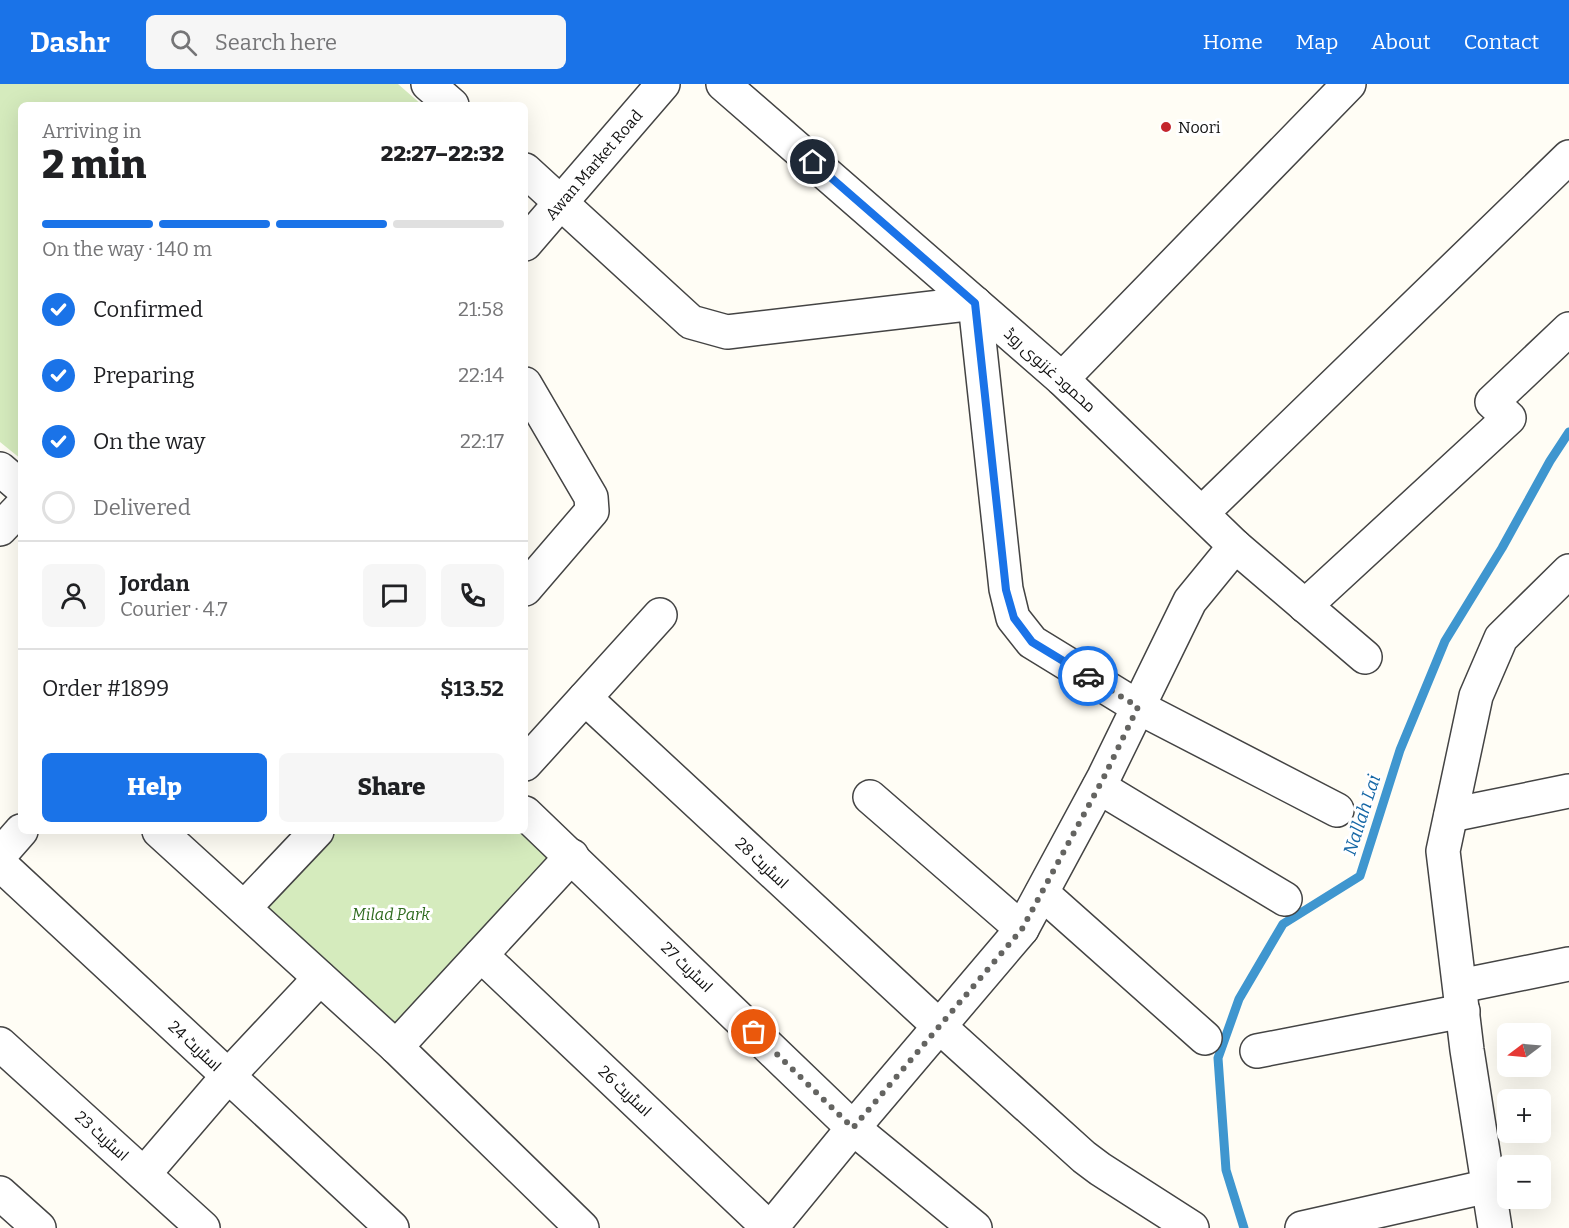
<!DOCTYPE html>
<meta charset="utf-8">
<style>
body{margin:0;font-family:Bitter,Cairo,serif;background:#f6f6f6;color:#202124;height:100vh;display:flex;flex-direction:column;font-size:22px;white-space:nowrap}
*{box-sizing:border-box;margin:0}
p{font-size:20px;color:#757577}
.icon{flex:none;width:33px;height:33px;fill:none;stroke:currentColor;stroke-width:2;stroke-linecap:round;stroke-linejoin:round}
.map{position:relative;flex:1;overflow:hidden}
.panel{position:absolute;left:18px;top:18px;width:510px;height:732px;display:flex;flex-direction:column;background:#fff;border-radius:9px;box-shadow:0 6px 24px #0002}
.panel>*{flex:none}
.needle{width:39px;rotate:254deg}
.controls{position:absolute;left:1497px;top:939px;display:grid;gap:12px}
.controls a{display:grid;place-items:center;width:54px;height:54px;border-radius:9px;background:#fff;box-shadow:0 6px 24px #0002;font-size:30px}
.pin{position:absolute;display:grid;place-items:center;width:51px;height:51px;color:#fff;margin:-26px;border:3px solid #fff;border-radius:50%;box-shadow:0 2px 6px #0007}
.courier{position:absolute;display:grid;place-items:center;width:60px;height:60px;margin:-30px;border:4px solid #1a73e8;border-radius:50%;background:#fff;color:#222;box-shadow:0 2px 8px #0007}
.head em{font-style:normal;font-weight:800}
.head div{display:flex;flex-direction:column-reverse}
.head{display:flex;align-items:center;justify-content:space-between;height:102px;padding:0 24px}
h1{font-size:39px;font-weight:800;line-height:45px}
.bar{display:grid;grid-template-columns:repeat(4,1fr);gap:9px 6px;align-content:center;height:72px;padding:0 24px}
.bar i{height:8px;border-radius:4px;background:#e0e0e0}
.bar .on{background:#1a73e8}
.bar p{grid-column:span 4}
.line{display:flex;align-items:center;gap:15px;padding:0 24px;border-top:2px solid #e0e0e0}
.line div{flex:1}
.round{display:grid;place-items:center;flex:none;width:63px;height:63px;border-radius:9px;background:#f6f6f6}
ol{padding:0 24px;list-style:none}
li{display:flex;align-items:center;gap:18px;height:66px}
li p{margin-inline-start:auto}
li .icon{padding:6px;border-radius:50%;background:#1a73e8;color:#fff;stroke-width:4}
li:last-child{color:#757577}
li i{width:33px;height:33px;border:3px solid #e0e0e0;border-radius:50%}
.primary-button{display:flex;gap:12px;margin-top:auto;padding:12px 24px}
.primary-button a{flex:1;height:69px;border-radius:9px;background:#1a73e8;color:#fff;font-size:24px;font-weight:800;line-height:69px;text-align:center}
.primary-button a+a{background:#f6f6f6;color:#202124}
header{display:flex;align-items:center;gap:36px;box-sizing:border-box;height:84px;padding:0 30px;background:#1a73e8;color:#fff}
header strong{font-size:28px}
nav{display:flex;gap:33px;margin-inline-start:auto;font-size:21px}
.search{width:420px;height:54px;background:#f6f6f6;display:flex;align-items:center;gap:15px;box-sizing:border-box;padding:0 21px;border-radius:9px;color:#757577;font-size:22px}
.map>svg:first-child{display:block}
.green{fill:#d5ebbd}
.lines{fill:none;stroke-linecap:round;stroke-linejoin:round}
.stream{stroke:#3f96cf;stroke-width:9}
.minor-casing{stroke:#444;stroke-width:36}
.minor{stroke:#fff;stroke-width:33}
.done{stroke:#646461;stroke-width:6;stroke-dasharray:0 10.8}
.route{stroke:#1a73e8;stroke-width:8}
.poi-dot{fill:#c4262e;stroke:#fff;stroke-width:2}
.labels{text-anchor:middle;dominant-baseline:central;stroke-width:6;stroke-linejoin:round;paint-order:stroke}
.poi-label{font-size:16px;fill:#111;stroke:#fff;text-anchor:start}
.street-label{font-size:16px;fill:#111;stroke:#fff}
.park-label{font-size:16px;font-style:italic;fill:#2f6b1f;stroke:#fff}
.water-label{font-size:18px;font-style:italic;fill:#1768a6;stroke:#fff}
</style>
<header>
<strong>Dashr</strong>
<div class="search"><svg class="icon" aria-label="search" viewBox="0 0 24 24"><circle cx="10" cy="10" r="6"/><path d="M15 15l6 6"/></svg>Search here</div>
<nav><a>Home</a><a>Map</a><a>About</a><a>Contact</a></nav>
</header>
<div class="map">
<svg width="1569" height="1144" viewBox="0 0 1569 1144">
<rect width="100%" height="100%" fill="#fffdf5"/>
<path class="green" d="M0 0H398L422 21H21V375L0 358Z
M331 747H525L556 771 397 946 261 825Z"/>
<g class="lines">
<path class="stream" d="M1244 1144 1226 1086 1218 974 1239 915 1283 840 1360 792 1400 666 1445 557 1502 464 1550 377 1569 348"/>
<defs>
<g id="minor">
<path d="M428 0 452 21"/>
<path d="M723 0 1062 295 1235 462 1365 573"/>
<path d="M525 86 691 238 727 248 975 219 1006 505 1013 534 1032 558 1138 623 1337 726"/>
<path id="s1" d="M525 160 663 0"/>
<path d="M1062 295 1349 0"/>
<path d="M525 300 591 413 592 427 525 505"/>
<path d="M0 385 21 403"/>
<path d="M1202 429 1569 73"/>
<path d="M0 445 21 423"/>
<path d="M1305 522 1509 334 1492 318 1569 245"/>
<path d="M585 614 940 943 1084 1073 1100 1085 1192 1144"/>
<path d="M525 680 660 531"/>
<path d="M1099 703 1285 815"/>
<path d="M870 713 1022 845"/>
<path d="M525 729 853 1044 975 1144"/>
<path d="M1451 731 1569 707"/>
<path d="M159 747 396 963 582 1144"/>
<path d="M0 771 21 747"/>
<path d="M0 780 392 1144"/>
<path d="M1042 809 1205 954"/>
<path d="M244 824 317 747"/>
<path d="M481 871 769 1144"/>
<path d="M1460 902 1569 880"/>
<path d="M0 960 203 1144"/>
<path d="M396 963 572 772"/>
<path d="M1257 967 1463 927"/>
<path d="M144 1090 228 992 320 894"/>
<path d="M0 1109 39 1144"/>
<path d="M771 1144 853 1044 1022 845 1104 693 1190 517 1235 462"/>
<path d="M1302 1144 1489 1102"/>
<path d="M1495 1144 1467 966 1443 767 1476 612 1501 554 1569 487"/>
</g>
</defs>
<use href="#minor" class="minor-casing"/>
<use href="#minor" class="minor"/>
</g>
<g class="lines">
<path class="done" d="M754 948 853 1044 1022 845 1104 693 1138 623 1088 592"/>
<path class="route" d="M813 78 975 219 1006 506 1014 534 1032 558 1088 592"/>
</g>
<circle class="poi-dot" cx="1166" cy="43" r="6"/>
<g class="labels">
<g class="poi-label">
<text x="1178" y="43">Noori</text>
</g>
<g class="street-label">
<text stroke="none"><textPath href="#s1" startOffset="105">Awan Market Road</textPath></text>
<text transform="translate(1050 286) rotate(42)">محمود غزنوی روڈ</text>
<text transform="translate(762 779) rotate(43)">اسٹریٹ 28</text>
<text transform="translate(687 883) rotate(44)">اسٹریٹ 27</text>
<text transform="translate(195 962) rotate(43)">اسٹریٹ 24</text>
<text transform="translate(625 1007) rotate(43)">اسٹریٹ 26</text>
<text transform="translate(102 1052) rotate(42)">اسٹریٹ 23</text>
</g>
<g class="park-label">
<text x="391" y="830">Milad Park</text>
</g>
<g class="water-label">
<text transform="translate(1362 731) rotate(-72)">Nallah Lai</text>
</g>
</g>
</svg>
<div class="controls">
<a><svg class="needle" viewBox="-14 -14 28 28"><path d="M0-13l5 13h-10z" fill="#e53935"/><path d="M0 13l5-13h-10z" fill="#757577"/></svg></a>
<a>+</a>
<a>−</a>
</div>
<div class="pin" style="left:754px;top:948px;background:#ea580c"><svg class="icon" aria-label="bag" viewBox="0 0 24 24"><path d="M5 8h14l-1 12H6zM9 8a3 3 0 0 1 6 0"/></svg></div>
<div class="pin" style="left:813px;top:78px;background:#1f2937"><svg class="icon" aria-label="home" viewBox="0 0 24 24"><path d="M3 11l9-7 9 7M6 9v11h12V9"/></svg></div>
<div class="courier" style="left:1088px;top:592px"><svg class="icon" aria-label="car" viewBox="0 0 24 24"><path d="M5 17H2v-5l4-1 3-4h7l3 4 3 1v5h-3M9 17h6M6 11h13"/><circle cx="7" cy="17" r="2"/><circle cx="17" cy="17" r="2"/></svg></div>
<section class="panel">
<div class="head"><div><h1>2 min</h1><p>Arriving in</p></div><em>22:27–22:32</em></div>
<div class="bar"><i class="on"></i><i class="on"></i><i class="on"></i><i></i><p>On the way · 140 m</p></div>
<ol>
<li><svg class="icon" aria-label="check" viewBox="0 0 24 24"><path d="M5 12l5 5 9-10"/></svg>Confirmed<p>21:58</p></li>
<li><svg class="icon" aria-label="check" viewBox="0 0 24 24"><path d="M5 12l5 5 9-10"/></svg>Preparing<p>22:14</p></li>
<li><svg class="icon" aria-label="check" viewBox="0 0 24 24"><path d="M5 12l5 5 9-10"/></svg>On the way<p>22:17</p></li>
<li><i></i>Delivered</li>
</ol>
<div class="line" style="height:108px"><a class="round"><svg class="icon" aria-label="person" viewBox="0 0 24 24"><circle cx="12" cy="8" r="4"/><path d="M4 21q1-7 8-7t8 7"/></svg></a><div><b>Jordan</b><p>Courier · 4.7</p></div><a class="round"><svg class="icon" aria-label="chat" viewBox="0 0 24 24"><path d="M4 5h16v11H9l-5 4z"/></svg></a><a class="round"><svg class="icon" aria-label="phone" viewBox="0 0 24 24"><path d="M5 4h4l2 5-3 2q2 4 5 5l2-3 5 2v4C11 20 4 13 5 4z"/></svg></a></div>
<div class="line" style="height:78px"><div>Order #1899</div><b>$13.52</b></div>
<div class="primary-button"><a>Help</a><a>Share</a></div>
</section>
</div>
